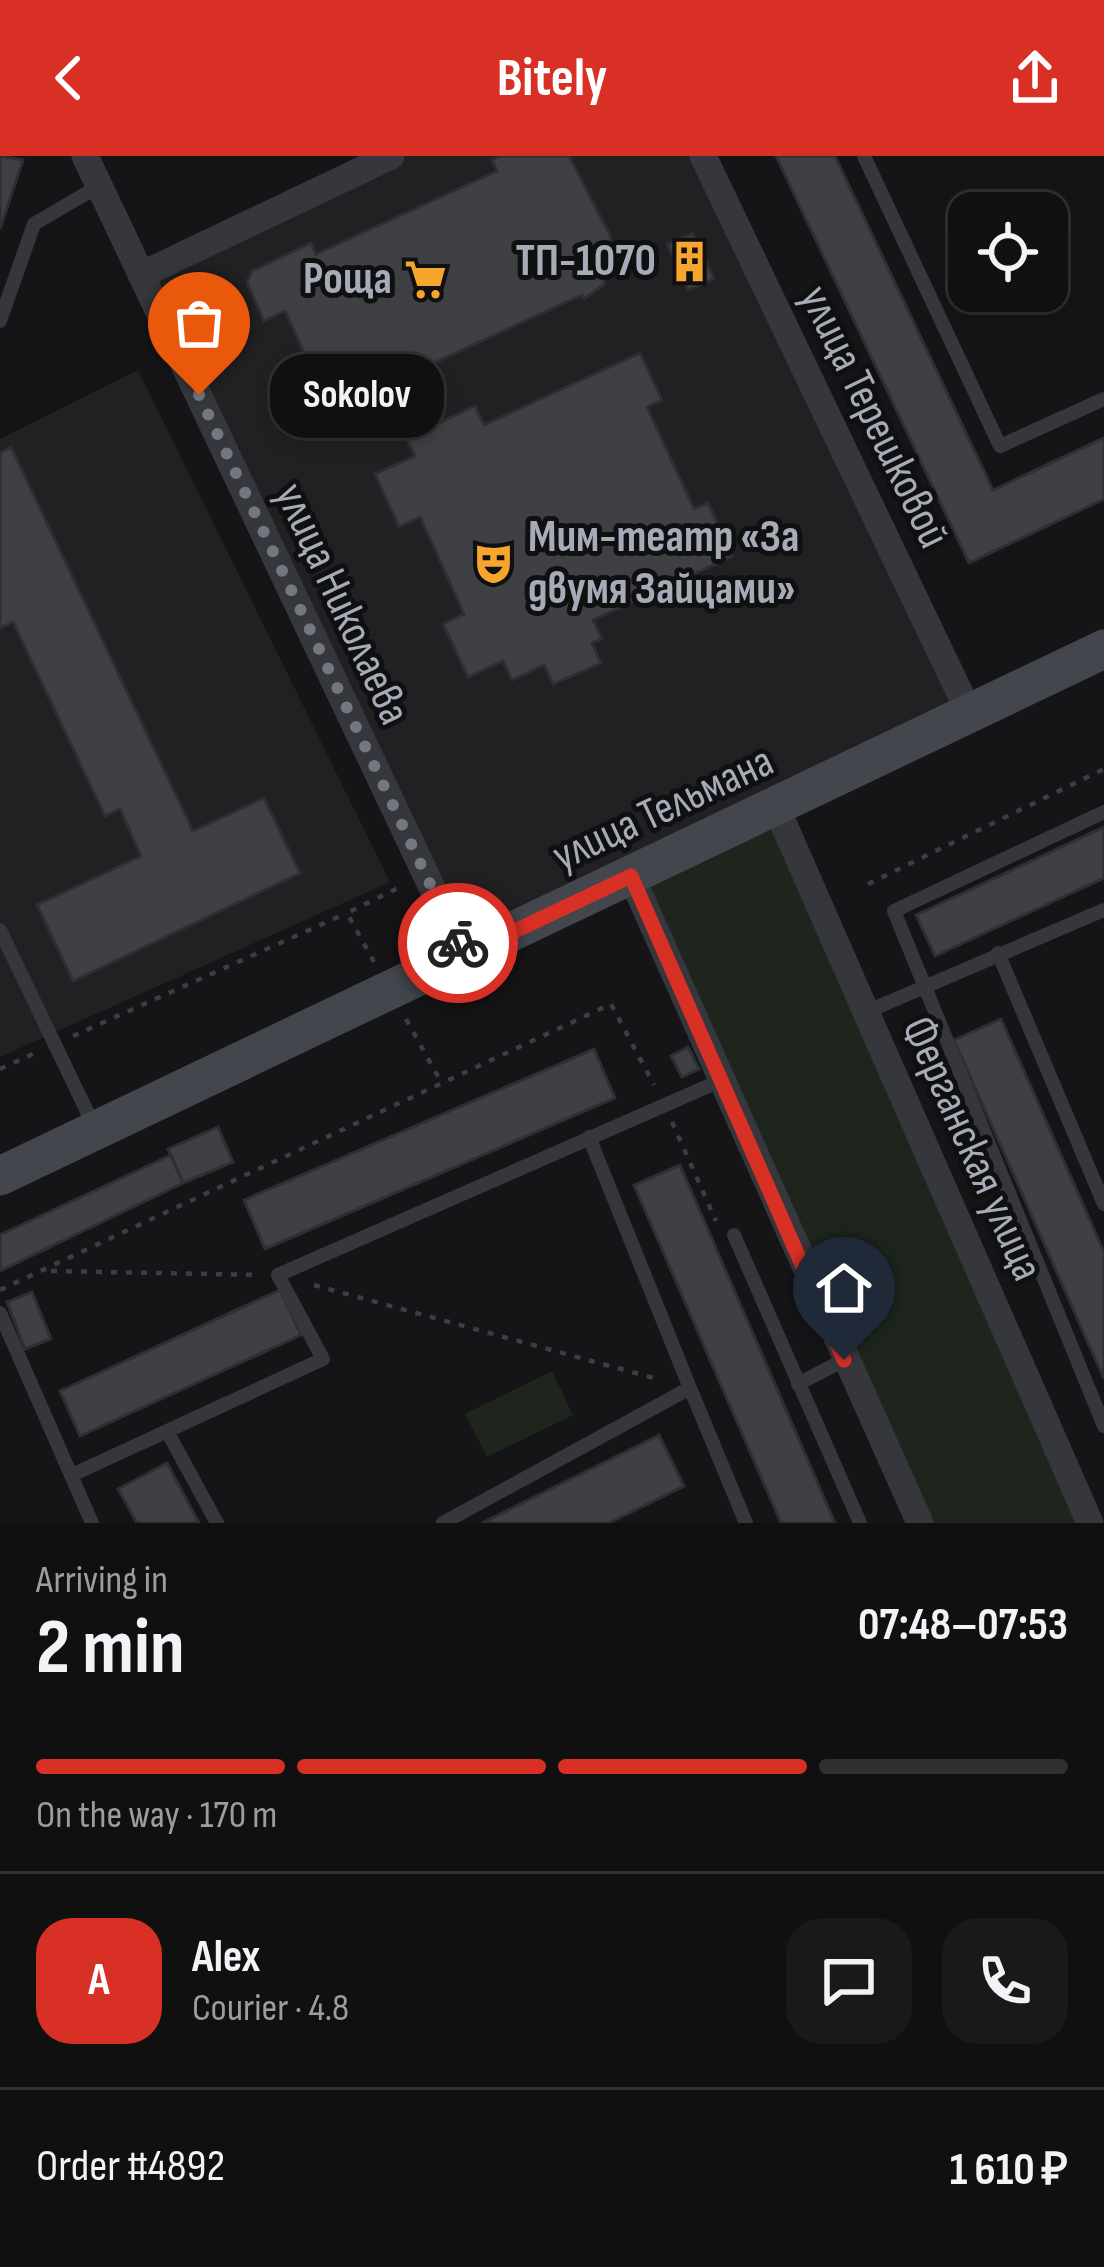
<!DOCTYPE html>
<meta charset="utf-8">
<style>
body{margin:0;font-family:"Sofia Sans Condensed",sans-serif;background:#19191a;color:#f1f3f6;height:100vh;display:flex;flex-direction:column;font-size:45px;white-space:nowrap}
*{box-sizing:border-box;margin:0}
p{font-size:39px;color:#9c9d9f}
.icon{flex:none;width:66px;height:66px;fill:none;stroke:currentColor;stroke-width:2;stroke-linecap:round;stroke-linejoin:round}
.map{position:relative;height:1367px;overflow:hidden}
.sheet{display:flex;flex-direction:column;background:#101011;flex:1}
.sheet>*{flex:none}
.buttons{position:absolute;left:948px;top:36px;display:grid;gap:24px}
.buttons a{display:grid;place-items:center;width:120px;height:120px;border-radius:24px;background:#101011;box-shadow:0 6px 18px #0003,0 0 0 3px #303031;font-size:60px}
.pin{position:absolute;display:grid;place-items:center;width:102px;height:102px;color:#fff;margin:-123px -51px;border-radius:50% 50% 50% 0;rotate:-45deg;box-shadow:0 0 12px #0007}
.pin .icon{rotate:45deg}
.courier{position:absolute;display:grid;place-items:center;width:120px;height:120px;margin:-60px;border:9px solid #d93025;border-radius:50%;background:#fff;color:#222;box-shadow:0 3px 15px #0007}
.bubble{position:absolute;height:84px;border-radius:36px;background:#101011;box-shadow:0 6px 18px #0003,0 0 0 3px #303031;font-size:39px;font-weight:700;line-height:84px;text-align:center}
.headline em{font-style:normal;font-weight:700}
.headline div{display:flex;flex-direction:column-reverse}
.headline{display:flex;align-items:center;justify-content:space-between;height:204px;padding:0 36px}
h1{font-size:78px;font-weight:700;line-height:90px}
.bar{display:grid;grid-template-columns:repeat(4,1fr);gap:18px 12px;align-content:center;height:144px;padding:0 36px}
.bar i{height:15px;border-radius:9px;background:#303031}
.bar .current{background:#d93025}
.bar p{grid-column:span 4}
.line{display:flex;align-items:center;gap:30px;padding:0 36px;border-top:3px solid #303031}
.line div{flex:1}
.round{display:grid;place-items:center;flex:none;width:126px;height:126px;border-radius:36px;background:#19191a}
header{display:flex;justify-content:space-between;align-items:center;height:156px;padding:0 36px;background:#d93025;color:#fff;font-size:54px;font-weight:700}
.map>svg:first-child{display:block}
.built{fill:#212124}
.green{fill:#1d251d}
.building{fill:#3f4044;stroke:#2f2f33;stroke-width:3}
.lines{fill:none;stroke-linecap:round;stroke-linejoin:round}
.path{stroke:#3b3e43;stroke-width:4.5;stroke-dasharray:6 9;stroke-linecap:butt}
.lane{stroke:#36373c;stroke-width:14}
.street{stroke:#36373c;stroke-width:27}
.secondary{stroke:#43464c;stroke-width:39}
.done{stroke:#73777f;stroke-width:12;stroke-dasharray:0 21.6}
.route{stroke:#d93025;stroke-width:15}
.labels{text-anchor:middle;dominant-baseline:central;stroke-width:10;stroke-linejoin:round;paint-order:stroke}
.poi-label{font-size:45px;font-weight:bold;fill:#a6acb7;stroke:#101012;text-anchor:end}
.street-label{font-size:45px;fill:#a6acb7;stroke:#101012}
</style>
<header><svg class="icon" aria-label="back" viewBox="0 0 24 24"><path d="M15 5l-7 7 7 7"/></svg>Bitely<svg class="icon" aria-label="share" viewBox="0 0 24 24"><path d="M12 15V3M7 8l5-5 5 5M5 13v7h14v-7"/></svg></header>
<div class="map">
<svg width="1104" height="1367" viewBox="0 0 1104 1367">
<rect width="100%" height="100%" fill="#151517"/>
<path class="built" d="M391 0H703L970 558 464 799 144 118Z
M138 214 390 726 0 901V283Z"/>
<path class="green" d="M777 653 1090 1367H920L631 720Z
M552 1215 573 1259 487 1301 465 1258Z"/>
<path class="building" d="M0 0 23 4 0 73Z
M500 0H569L609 77 620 111 602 120 605 128 584 143 582 139 331 254 285 155 264 165 247 127 252 115 311 87 316 98 497 15 492 4Z
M776 0H835L993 334 1104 282V343L969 407Z
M693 77 714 123 688 134 667 88Z
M640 197 662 244 647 251 694 353 708 347 733 400 593 464 602 483 592 487 601 507 553 528 544 509 512 524 503 505 468 521 443 468 464 458 420 361 399 371 375 318 415 300 406 282 475 250 484 269Z
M11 291 193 675 264 642 300 717 73 825 37 749 141 700 120 653 105 660 13 466 0 472V297Z
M1104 671V722L935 800 916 759Z
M1001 863 1104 1096V1223L954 884Z
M688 891 699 913 682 921 671 900Z
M594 893 615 942 265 1093 244 1044Z
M218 971 233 1006 183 1027 168 993Z
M171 999 183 1027 0 1115V1079Z
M680 1009 835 1367H781L634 1029Z
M280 1134 301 1179 80 1280 60 1235Z
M32 1136 51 1183 25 1193 7 1146Z
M659 1279 684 1330 609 1367H482Z
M167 1307 199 1367H137L118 1333Z"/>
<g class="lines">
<path class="path" d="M868 728 1104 613
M374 806 347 757 398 732
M406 863 441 926
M73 880 347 757
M0 913 35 897
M672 966 716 1065
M51 1115 261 1119
M314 1129 661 1224
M0 1134 611 848 654 929"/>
<path class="lane" d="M864 0 1000 290 1104 243
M0 165 34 68 99 30
M1104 656 894 755 1104 1270
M0 774 94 970
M998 797 1104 1048
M866 856 1104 754
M589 981 690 1232
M734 1079 860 1367
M0 1157 92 1367
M798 1228 844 1204
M168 1277 217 1367
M74 1318 323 1203 278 1119 722 924
M443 1367 690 1232 746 1367"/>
<path class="street" d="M85 0 464 799
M703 0 970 558
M143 118 391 0
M777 653 1090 1367
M631 720 920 1367"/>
<path class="secondary" d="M0 1020 1104 493"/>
</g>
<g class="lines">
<path class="done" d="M199 239 458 787"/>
<path class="route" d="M458 787 464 799 631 720 844 1204"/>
</g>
<defs>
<symbol id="building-bare" viewBox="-9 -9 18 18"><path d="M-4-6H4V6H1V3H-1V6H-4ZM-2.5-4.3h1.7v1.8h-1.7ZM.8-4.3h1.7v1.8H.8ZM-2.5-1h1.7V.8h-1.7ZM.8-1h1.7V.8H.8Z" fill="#f6a52d" stroke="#101012" stroke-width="2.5" paint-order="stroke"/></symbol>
<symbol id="supermarket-bare" viewBox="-9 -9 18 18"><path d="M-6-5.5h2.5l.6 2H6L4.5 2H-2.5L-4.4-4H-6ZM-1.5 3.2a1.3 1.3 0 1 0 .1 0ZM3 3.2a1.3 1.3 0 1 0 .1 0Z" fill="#f6a52d" stroke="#101012" stroke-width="2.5" paint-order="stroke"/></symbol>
<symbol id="theatre-bare" viewBox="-9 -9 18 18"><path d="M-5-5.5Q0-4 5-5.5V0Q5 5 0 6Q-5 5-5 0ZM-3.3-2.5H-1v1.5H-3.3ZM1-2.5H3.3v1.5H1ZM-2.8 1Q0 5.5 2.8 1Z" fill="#f6a52d" stroke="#101012" stroke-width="2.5" paint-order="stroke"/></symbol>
</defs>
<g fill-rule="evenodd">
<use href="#building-bare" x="660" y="76" width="59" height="59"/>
<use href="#supermarket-bare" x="396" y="94" width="59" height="59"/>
<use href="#theatre-bare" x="464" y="378" width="59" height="59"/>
</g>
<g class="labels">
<g class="poi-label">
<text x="656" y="105">ТП-1070</text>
<text x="392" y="123">Роща</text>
<text x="528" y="381" text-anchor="start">Мим-театр «За<tspan x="528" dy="52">двумя Зайцами»</tspan></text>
</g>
<g class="street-label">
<text transform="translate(874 261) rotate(64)">улица Терешковой</text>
<text transform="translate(342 448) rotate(65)">улица Николаева</text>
<text transform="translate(663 653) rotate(-25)">улица Тельмана</text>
<text transform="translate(972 993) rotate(66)">Ферганская улица</text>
</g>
</g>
</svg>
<div class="buttons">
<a><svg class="icon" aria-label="locate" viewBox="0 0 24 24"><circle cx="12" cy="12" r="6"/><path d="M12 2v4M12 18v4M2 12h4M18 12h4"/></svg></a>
</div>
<div class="pin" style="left:199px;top:239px;background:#ea580c"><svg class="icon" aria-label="bag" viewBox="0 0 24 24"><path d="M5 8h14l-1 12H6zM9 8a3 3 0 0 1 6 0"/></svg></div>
<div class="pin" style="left:844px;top:1204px;background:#1f2937"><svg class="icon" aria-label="home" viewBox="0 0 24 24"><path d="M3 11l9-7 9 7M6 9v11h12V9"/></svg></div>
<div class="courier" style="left:458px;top:787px"><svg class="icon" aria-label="bike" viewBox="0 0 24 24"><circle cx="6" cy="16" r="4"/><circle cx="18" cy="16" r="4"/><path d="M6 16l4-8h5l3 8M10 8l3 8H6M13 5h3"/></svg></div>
<div class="bubble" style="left:270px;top:198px;width:174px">Sokolov</div>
</div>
<section class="sheet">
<div class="headline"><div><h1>2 min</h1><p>Arriving in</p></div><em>07:48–07:53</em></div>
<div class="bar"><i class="current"></i><i class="current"></i><i class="current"></i><i></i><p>On the way · 170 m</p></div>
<div class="line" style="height:216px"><b class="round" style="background:#d93025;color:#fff">A</b><div><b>Alex</b><p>Courier · 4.8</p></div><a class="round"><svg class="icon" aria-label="chat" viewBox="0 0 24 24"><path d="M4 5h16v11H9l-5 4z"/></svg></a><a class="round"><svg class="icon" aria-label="phone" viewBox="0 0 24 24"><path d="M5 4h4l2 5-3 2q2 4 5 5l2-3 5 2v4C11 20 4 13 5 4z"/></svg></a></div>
<div class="line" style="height:156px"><div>Order #4892</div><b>1 610 ₽</b></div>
</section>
